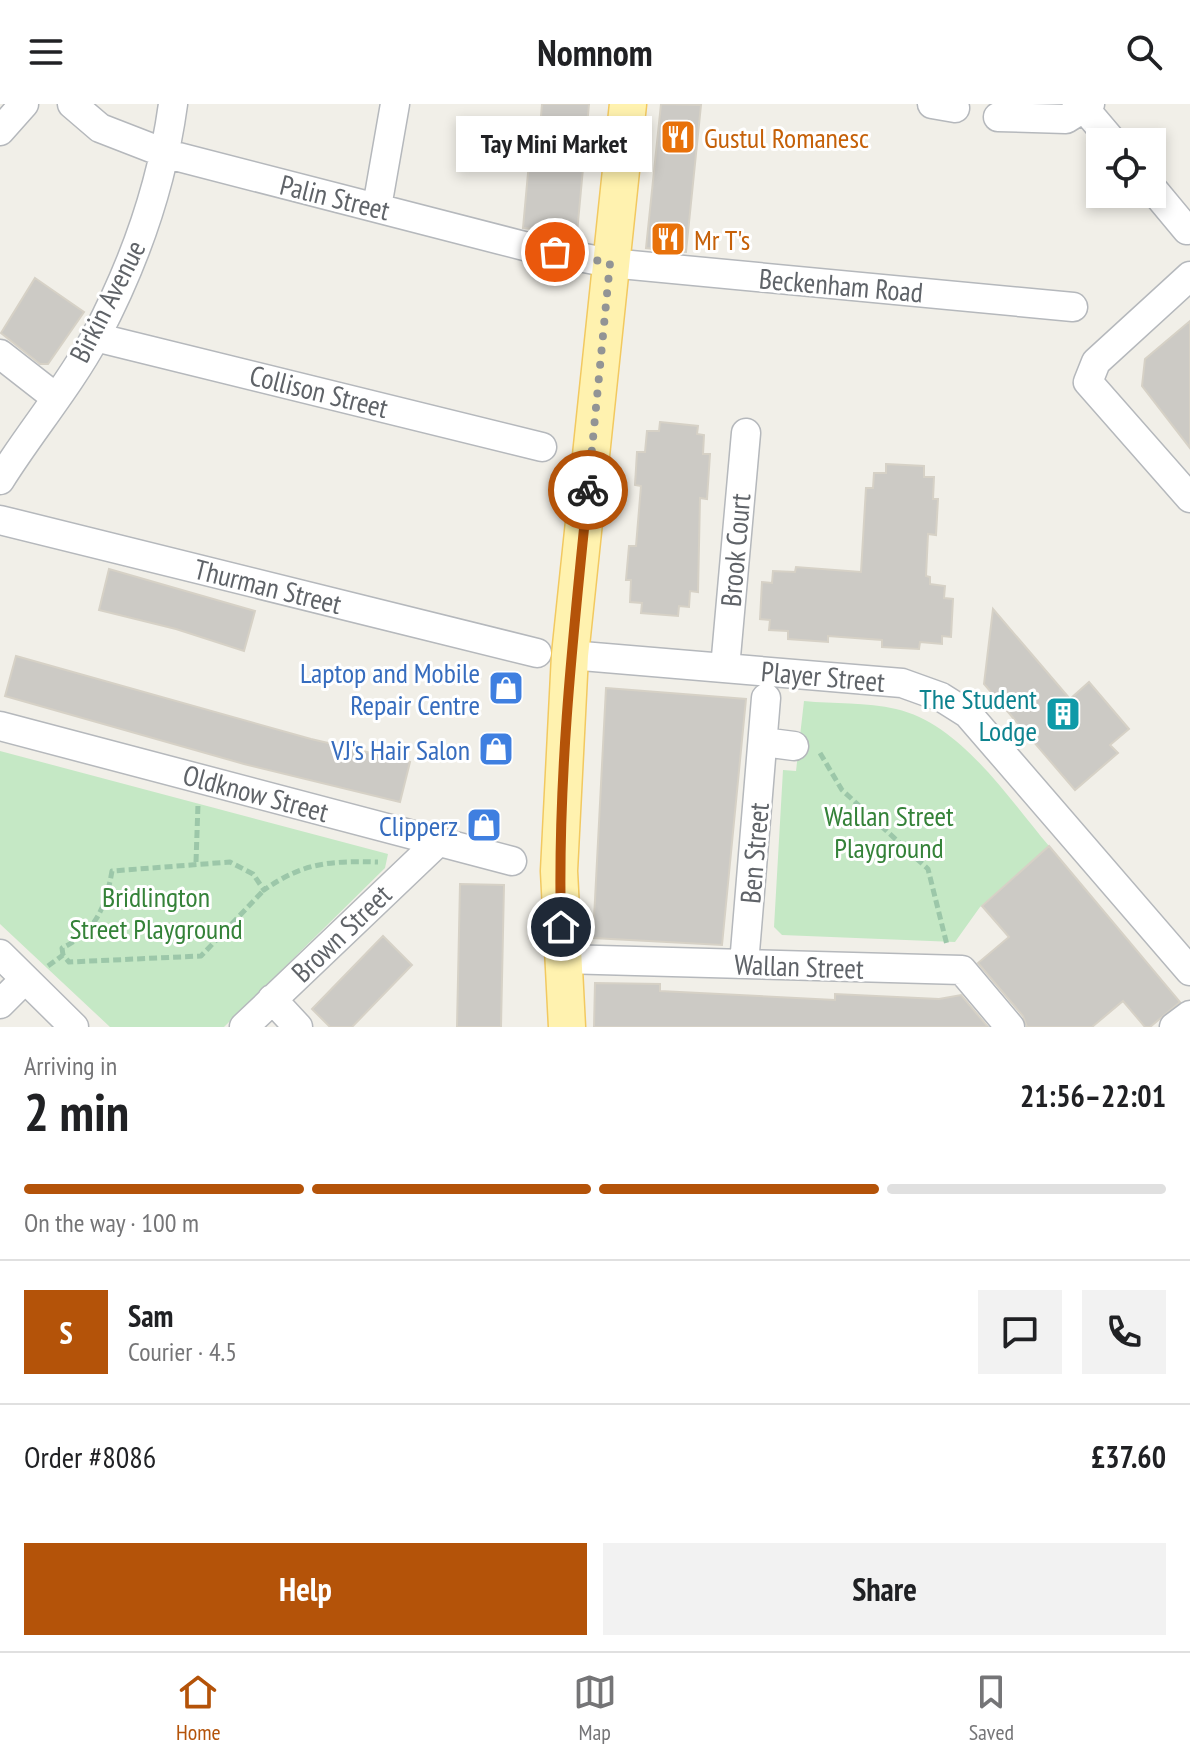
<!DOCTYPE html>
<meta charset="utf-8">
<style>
body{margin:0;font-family:"PT Sans Narrow",sans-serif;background:#f2f2f2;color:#202124;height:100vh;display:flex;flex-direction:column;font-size:30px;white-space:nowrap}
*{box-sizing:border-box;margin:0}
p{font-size:26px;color:#757577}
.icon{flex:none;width:44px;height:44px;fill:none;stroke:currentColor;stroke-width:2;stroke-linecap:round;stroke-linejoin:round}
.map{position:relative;height:923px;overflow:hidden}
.side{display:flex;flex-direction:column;background:#fff;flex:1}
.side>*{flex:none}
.controls{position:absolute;left:1086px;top:24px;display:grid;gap:16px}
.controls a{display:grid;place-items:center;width:80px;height:80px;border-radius:0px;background:#fff;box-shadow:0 4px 12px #0003;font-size:40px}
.pin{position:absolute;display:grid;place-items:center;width:68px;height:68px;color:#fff;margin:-34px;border:4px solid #fff;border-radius:50%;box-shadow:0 2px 8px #0007}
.courier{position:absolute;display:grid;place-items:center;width:80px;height:80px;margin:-40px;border:6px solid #b45309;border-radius:50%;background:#fff;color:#222;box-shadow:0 2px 10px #0007}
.bubble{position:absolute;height:56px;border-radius:0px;background:#fff;box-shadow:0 4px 12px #0003;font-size:26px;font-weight:800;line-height:56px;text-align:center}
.overview em{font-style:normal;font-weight:800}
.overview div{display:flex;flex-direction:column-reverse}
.overview{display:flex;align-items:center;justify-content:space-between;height:136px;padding:0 24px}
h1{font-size:52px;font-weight:800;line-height:60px}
.bar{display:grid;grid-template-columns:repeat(4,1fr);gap:12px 8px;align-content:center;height:96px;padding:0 24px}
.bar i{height:10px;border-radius:6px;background:#e0e0e0}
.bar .current{background:#b45309}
.bar p{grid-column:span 4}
.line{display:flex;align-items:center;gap:20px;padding:0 24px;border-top:2px solid #e0e0e0}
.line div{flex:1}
.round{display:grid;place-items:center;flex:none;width:84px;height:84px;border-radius:0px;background:#f2f2f2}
.button{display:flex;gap:16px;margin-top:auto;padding:16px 24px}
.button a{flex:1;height:92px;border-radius:0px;background:#b45309;color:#fff;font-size:32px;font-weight:800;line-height:92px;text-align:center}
.button a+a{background:#f2f2f2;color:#202124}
header{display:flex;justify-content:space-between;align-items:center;height:104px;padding:0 24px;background:#fff;font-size:36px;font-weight:800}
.menu{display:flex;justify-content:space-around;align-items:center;height:112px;border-top:2px solid #e0e0e0;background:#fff;font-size:22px;color:#757577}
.menu a{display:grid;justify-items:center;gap:4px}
.menu .current{color:#b45309}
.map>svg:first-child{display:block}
.green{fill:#c5e8c5}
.building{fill:#cccac5;stroke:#d6d1c6;stroke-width:2}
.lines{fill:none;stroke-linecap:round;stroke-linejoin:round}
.minor-casing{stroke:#b5b8bc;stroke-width:31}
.major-casing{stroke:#f2c960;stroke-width:39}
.path{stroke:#9cc7a9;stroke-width:5;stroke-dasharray:8 4;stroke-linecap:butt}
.minor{stroke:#fff;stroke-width:28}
.major{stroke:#fff2af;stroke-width:36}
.done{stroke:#929495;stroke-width:8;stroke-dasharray:0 14.4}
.route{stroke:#b45309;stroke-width:10}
.labels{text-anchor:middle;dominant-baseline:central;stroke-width:6;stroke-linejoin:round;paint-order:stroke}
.food-label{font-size:28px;fill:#c56008;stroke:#fff;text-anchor:start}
.street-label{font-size:28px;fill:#5f6368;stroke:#fff}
.shop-label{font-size:28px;fill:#366cbe;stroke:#fff;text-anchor:end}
.culture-label{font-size:28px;fill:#0d838f;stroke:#fff;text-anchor:end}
.park-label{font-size:28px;fill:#348238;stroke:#fff}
</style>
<header><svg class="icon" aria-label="menu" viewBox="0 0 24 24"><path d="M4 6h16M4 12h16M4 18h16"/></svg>Nomnom<svg class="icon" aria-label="search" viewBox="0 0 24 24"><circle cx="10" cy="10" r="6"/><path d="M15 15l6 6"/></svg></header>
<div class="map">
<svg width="1190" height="923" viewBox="0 0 1190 923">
<rect width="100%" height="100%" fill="#f1efe8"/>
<path class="green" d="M804 597C833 600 867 598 896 605 961 620 1008 694 1049 742L980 803 955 838 782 831 774 823 783 666 796 667Z
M0 647 388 750 385 764 224 923H110L0 820Z"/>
<path class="building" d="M542 0H589L577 129 523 124 531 36 539 37Z
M661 0 701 1 686 148 646 144Z
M35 174 84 208 48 260H40L1 229Z
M1190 217V344L1142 282 1145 255Z
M660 318 698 322 697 330 704 331 703 350H710L707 395 700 394 698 488 690 487 689 503 679 502 678 512 641 509 642 499 630 498 631 476H626L629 442H636L641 382 635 381 637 348H645L647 327H659Z
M886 360 924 362V373H934L933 395H938L936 431 928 430 926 472 930 473V480L945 482 944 494 953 495 951 533 942 532V540L920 538 919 545 882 543V536L828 532V538L788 535V527L769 526 770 516 760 515 762 478 772 479 773 467 795 468 796 463 861 468 866 384H873L874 369H886Z
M109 465 255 507 244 547 176 525 99 506Z
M993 505 1070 595 1089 578 1129 625 1110 641 1118 649 1075 686 984 580Z
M16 552 311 635 410 658 400 698 244 660 5 592Z
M606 584 746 595 722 841 593 834Z
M1049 742 1180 898 1150 923H1145L1123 897 1092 923H1027L1023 912 978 859 1009 833 982 802Z
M460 780 504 781 501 923H457Z
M383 832 412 861 352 923H330L312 905Z
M595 879 660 880V887L835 896V890L939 895 961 891 988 923H594Z"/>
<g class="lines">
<defs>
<path id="minor" d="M72 0 100 24 167 50 528 143 610 159 1073 203
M932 0 955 4
M1085 5 1113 38
M998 13 1066 15 1090 0
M0 27 24 0
M1152 84 1187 126
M377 103 395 0
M1190 172 1096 258 1088 278 1190 394
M95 233 542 343
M0 250 55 293
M0 376C30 328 69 282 96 232 134 160 162 81 173 0
M0 416 537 549
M570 551 902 579 941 593 968 610 1190 867
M725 564 746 329
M0 622 512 757
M763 638 794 642
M0 850 74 923
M562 855 962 866 1010 923
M744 860 766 594
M272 895 298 923
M0 900 25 875
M244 923 439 737
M1174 923 1190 911"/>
<path id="major" d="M567 923 559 767 570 551 628 0"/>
</defs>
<use href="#minor" class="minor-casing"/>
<use href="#major" class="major-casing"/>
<path class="path" d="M820 649 842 686 928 765 947 841
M196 758 198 700
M63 851 62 844C96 828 106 802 112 767L230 758 253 770 264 786C304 758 330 757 378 758
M48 862 63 851 69 858 201 852 264 786"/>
<use href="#minor" class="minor"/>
<use href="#major" class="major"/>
</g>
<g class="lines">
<path class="done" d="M555 148 610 159 588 386"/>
<path class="route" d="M561 823C557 677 573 531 588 386"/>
</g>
<defs>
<symbol id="restaurant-square" viewBox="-11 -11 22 22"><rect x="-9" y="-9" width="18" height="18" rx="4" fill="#e8710a" stroke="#fff"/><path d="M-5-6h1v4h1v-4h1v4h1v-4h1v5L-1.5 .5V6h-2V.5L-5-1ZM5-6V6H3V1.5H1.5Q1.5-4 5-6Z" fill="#fff"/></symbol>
<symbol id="shop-square" viewBox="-11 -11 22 22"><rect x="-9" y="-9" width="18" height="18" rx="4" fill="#3f7fe0" stroke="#fff"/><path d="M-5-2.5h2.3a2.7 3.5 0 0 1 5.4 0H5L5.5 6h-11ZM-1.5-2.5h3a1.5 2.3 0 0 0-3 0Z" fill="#fff"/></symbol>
<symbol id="building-square" viewBox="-11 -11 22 22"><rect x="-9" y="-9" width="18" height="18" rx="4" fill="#0f9aa8" stroke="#fff"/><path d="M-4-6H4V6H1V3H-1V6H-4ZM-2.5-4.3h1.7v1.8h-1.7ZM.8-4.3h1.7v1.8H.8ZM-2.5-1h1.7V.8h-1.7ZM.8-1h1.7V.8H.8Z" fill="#fff"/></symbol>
</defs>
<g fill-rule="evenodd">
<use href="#restaurant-square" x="658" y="13" width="40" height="40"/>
<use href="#restaurant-square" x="648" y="115" width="40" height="40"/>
<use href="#shop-square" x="486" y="564" width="40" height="40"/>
<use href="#building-square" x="1043" y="590" width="40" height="40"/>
<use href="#shop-square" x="476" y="625" width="40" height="40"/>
<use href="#shop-square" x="464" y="701" width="40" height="40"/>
</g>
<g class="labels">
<g class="food-label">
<text x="704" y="33">Gustul Romanesc</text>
<text x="694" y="135">Mr T's</text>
</g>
<g class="street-label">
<text transform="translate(335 93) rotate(14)">Palin Street</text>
<text transform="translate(841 181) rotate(5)">Beckenham Road</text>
<text transform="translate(107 197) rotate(-63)">Birkin Avenue</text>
<text transform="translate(319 287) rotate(14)">Collison Street</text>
<text transform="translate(735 446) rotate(-85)">Brook Court</text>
<text transform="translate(268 482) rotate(14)">Thurman Street</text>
<text transform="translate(823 572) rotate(5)">Player Street</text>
<text transform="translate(256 689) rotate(15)">Oldknow Street</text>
<text transform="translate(754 749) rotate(-85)">Ben Street</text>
<text transform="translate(341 829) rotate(-44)">Brown Street</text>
<text transform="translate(799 862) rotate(2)">Wallan Street</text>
</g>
<g class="shop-label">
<text x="480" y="568">Laptop and Mobile<tspan x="480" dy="32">Repair Centre</tspan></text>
<text x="470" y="645">VJ's Hair Salon</text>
<text x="458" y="721">Clipperz</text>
</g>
<g class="culture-label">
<text x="1037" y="594">The Student<tspan x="1037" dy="32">Lodge</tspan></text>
</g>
<g class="park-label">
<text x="889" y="711">Wallan Street<tspan x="889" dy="32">Playground</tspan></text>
<text x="156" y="792">Bridlington<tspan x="156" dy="32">Street Playground</tspan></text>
</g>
</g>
</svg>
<div class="controls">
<a><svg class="icon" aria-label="locate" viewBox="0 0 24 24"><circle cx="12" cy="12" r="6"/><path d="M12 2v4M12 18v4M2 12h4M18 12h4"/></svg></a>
</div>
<div class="pin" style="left:555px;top:148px;background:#ea580c"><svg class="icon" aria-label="bag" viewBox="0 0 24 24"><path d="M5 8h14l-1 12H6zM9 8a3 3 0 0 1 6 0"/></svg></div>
<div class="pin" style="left:561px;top:823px;background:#1f2937"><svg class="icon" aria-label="home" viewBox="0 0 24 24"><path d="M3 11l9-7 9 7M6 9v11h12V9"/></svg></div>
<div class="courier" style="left:588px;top:386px"><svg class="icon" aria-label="bike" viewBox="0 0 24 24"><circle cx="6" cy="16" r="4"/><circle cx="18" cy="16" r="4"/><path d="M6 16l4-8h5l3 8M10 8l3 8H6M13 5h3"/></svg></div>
<div class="bubble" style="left:456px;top:12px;width:196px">Tay Mini Market</div>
</div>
<section class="side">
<div class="overview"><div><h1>2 min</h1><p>Arriving in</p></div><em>21:56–22:01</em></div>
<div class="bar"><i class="current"></i><i class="current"></i><i class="current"></i><i></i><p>On the way · 100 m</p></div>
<div class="line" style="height:144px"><b class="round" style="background:#b45309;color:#fff">S</b><div><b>Sam</b><p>Courier · 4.5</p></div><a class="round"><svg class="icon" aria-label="chat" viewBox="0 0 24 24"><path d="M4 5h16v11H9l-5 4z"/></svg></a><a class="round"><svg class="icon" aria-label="phone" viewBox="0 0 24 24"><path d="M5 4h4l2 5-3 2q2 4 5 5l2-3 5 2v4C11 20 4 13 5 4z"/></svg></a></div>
<div class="line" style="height:104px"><div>Order #8086</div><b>£37.60</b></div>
<div class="button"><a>Help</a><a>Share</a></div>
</section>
<nav class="menu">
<a class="current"><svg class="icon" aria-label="home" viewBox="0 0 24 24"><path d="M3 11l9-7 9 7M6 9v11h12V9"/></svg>Home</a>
<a><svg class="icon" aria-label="map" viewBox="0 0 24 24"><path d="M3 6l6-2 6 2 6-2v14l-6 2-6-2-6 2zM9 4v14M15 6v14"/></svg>Map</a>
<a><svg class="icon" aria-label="saved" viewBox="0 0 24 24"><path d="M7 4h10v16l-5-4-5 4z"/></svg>Saved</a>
</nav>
